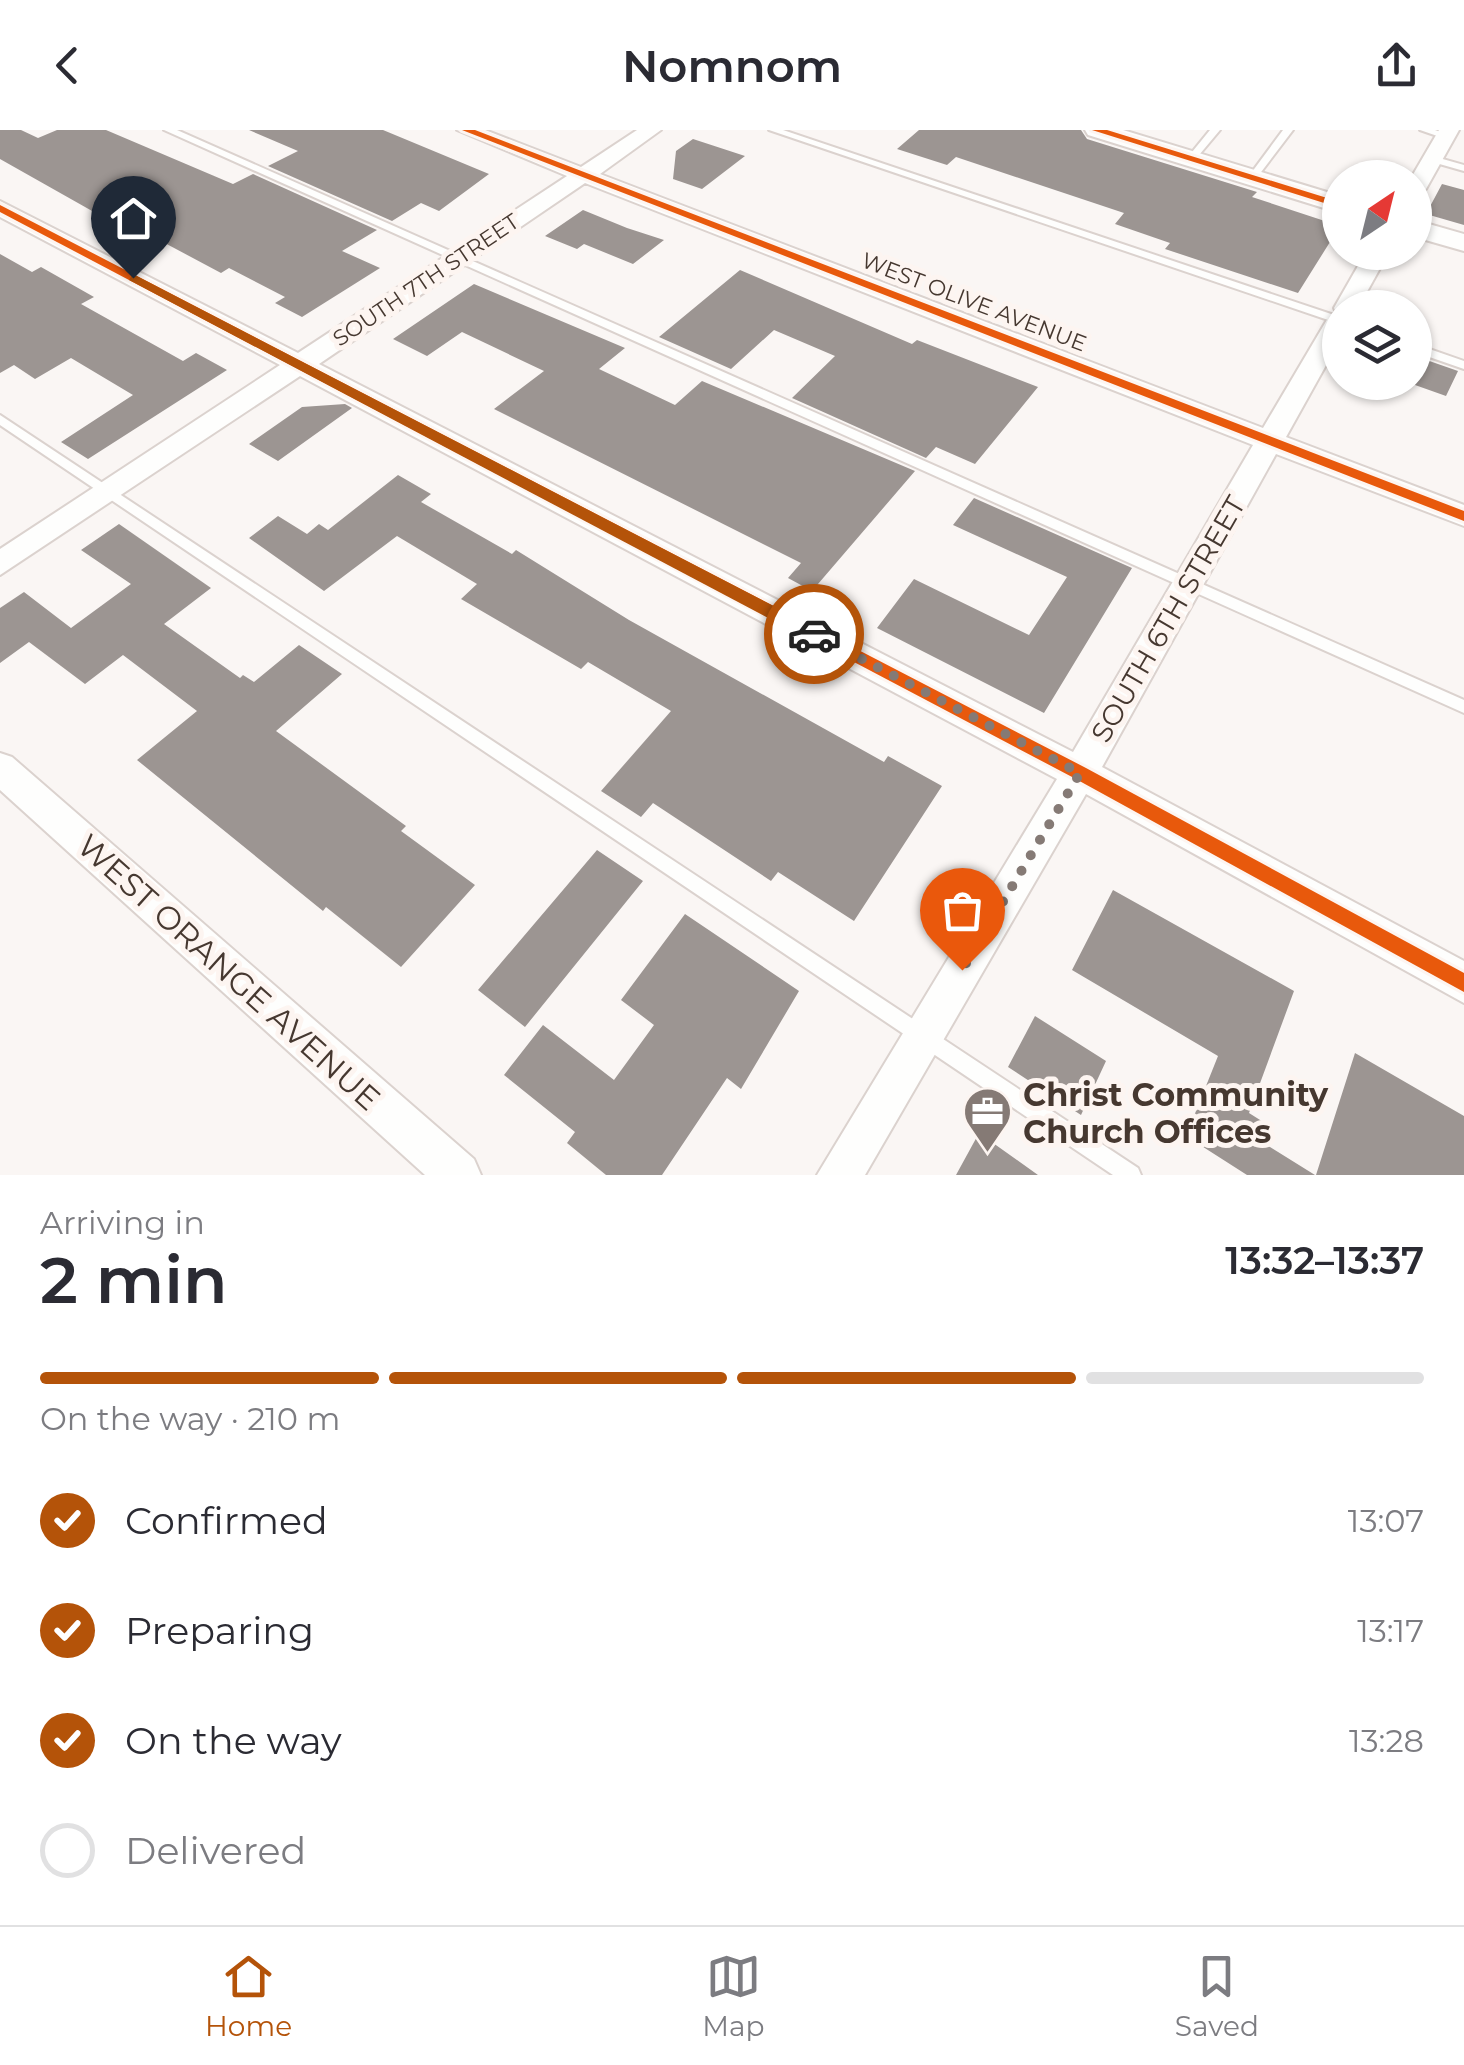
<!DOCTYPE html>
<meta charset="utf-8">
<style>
body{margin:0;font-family:Montserrat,sans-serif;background:#f2f2f3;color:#2b2b33;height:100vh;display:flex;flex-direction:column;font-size:38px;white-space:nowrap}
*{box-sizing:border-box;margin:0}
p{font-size:32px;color:#7c7c81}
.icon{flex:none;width:55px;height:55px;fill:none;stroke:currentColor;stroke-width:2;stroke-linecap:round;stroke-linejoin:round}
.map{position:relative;height:1045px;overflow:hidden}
.side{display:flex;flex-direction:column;background:#fff;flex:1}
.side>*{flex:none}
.needle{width:65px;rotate:35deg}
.buttons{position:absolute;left:1322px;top:30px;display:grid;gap:20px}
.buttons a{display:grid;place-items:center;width:110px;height:110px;border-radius:50%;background:#fff;box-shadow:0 2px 8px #0004;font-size:50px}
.pin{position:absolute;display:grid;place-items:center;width:85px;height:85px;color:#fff;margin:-102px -42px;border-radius:50% 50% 50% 0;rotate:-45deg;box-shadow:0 0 10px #0007}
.pin .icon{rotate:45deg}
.courier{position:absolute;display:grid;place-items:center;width:100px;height:100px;margin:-50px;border:8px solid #b45309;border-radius:50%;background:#fff;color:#222;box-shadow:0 2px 12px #0007}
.overview em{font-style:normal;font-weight:600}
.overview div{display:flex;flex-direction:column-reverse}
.overview{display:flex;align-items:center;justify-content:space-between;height:170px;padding:0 40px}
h1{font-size:65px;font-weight:600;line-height:75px}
.bar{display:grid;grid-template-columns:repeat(4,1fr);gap:15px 10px;align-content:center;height:120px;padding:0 40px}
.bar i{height:12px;border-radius:8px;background:#e1e1e2}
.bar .current{background:#b45309}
.bar p{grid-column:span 4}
ol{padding:0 40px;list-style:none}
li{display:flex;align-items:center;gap:30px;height:110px}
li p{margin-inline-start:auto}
li .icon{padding:10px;border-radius:50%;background:#b45309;color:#fff;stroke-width:4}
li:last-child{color:#7c7c81}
li i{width:55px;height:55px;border:5px solid #e1e1e2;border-radius:50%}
header{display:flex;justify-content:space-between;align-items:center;height:130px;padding:0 40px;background:#fff;font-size:45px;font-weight:600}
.menu{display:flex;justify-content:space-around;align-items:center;height:140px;border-top:2px solid #e1e1e2;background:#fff;font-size:28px;color:#7c7c81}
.menu a{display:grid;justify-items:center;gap:5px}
.menu .current{color:#b45309}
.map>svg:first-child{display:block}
.building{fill:#9c9592}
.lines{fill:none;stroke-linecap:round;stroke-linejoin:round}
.service-casing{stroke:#dbd2ce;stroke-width:4}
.minor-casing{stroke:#dbd2ce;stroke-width:4}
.tertiary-casing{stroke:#dbd2ce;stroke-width:4}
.service{fill:#fefefd;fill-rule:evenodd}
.minor{fill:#fefefd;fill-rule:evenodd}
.tertiary{fill:#fefefd;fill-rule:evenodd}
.cycleway-casing{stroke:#fdf5f1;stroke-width:6}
.cycleway{fill:#e8590c;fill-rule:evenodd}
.route{fill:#b45309}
.done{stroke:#857a75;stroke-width:10;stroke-dasharray:0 18}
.labels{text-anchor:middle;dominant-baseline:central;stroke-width:10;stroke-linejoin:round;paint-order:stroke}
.far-street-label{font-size:22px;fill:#463830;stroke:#fdf5f1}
.street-label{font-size:28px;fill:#463830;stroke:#fdf5f1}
.near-street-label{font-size:32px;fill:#463830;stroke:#fdf5f1}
.near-poi-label{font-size:32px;font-weight:bold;fill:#463830;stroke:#fdf5f1;text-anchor:start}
</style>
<header><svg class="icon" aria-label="back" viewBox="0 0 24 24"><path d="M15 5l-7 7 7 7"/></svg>Nomnom<svg class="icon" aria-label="share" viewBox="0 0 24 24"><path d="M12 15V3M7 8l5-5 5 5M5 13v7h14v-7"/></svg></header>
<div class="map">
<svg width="1464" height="1045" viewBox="0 0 1464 1045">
<rect width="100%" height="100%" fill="#faf6f4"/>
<path class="building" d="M0 0H21L38 8 57 0H106L233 54 253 44 377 100 342 121 380 138 302 187 275 173 285 167 229 138 221 143 131 95 124 99 0 29Z
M249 0H383L489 44 439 81 421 73 392 91 268 36 298 21Z
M919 0H1081L1087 9 1257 62 1252 67 1340 96 1298 163 1165 119 1170 113 1115 94 1124 83 956 27 947 35 897 19Z
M693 9 745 26 702 59 673 49 676 21Z
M1442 54 1464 60V95L1426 84Z
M583 80 627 98 664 110 633 134 584 114 577 119 545 106Z
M0 124 32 142 41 137 94 167 81 174 183 231 196 223 227 240 88 329 61 312 133 265 71 228 35 249 14 235 0 243Z
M740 140 912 214 917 210 1038 257 975 334 936 317 926 328 792 268 835 226 774 200 731 239 659 207Z
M474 154 625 218 599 239 675 275 702 251 915 341 812 461 788 448 801 433 494 279 544 241 462 202 427 226 393 209Z
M1415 226 1458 241 1446 266 1415 255Z
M345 274 352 278 278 331 249 314 302 277Z
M398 345 431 364 421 372 512 424 516 420 629 490 884 632 888 626 942 656 854 791 778 742 771 751 653 673 641 687 601 661 671 581 588 532 581 539 461 469 477 454 397 406 324 461 249 408 278 386 307 404 319 394 328 400Z
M974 368 1132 438 1044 583 877 498 914 449 1029 505 1067 447 953 395Z
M119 394 211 458 164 494 240 548 243 545 254 552 299 515 342 544 276 601 406 696 401 701 475 755 401 837 326 777 323 781 137 630 197 581 123 525 85 554 29 512 0 533V478L24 462 71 498 131 454 81 420Z
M597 720 643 751 525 897 478 860Z
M1113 760 1294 861 1249 983 1268 995 1262 1012 1315 1045H1247L1186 1006 1218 926 1072 840Z
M685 784 799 861 741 959 727 948 662 1045H606L567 1013 575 1002 504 945 543 895 614 950 654 895 621 870Z
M1035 886 1106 931 1081 985 1008 937Z
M1355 923 1464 986V1045H1316Z
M979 1003 1038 1045H956Z"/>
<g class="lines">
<defs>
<path id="service" d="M164 0H177L1464 570V583Z
M769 0H783L1340 187V194Z
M1210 0H1220L1194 31H1188V27Z
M1283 0H1293L1255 50H1249V46Z
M1420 0H1435L1451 6 1446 9Z
M1432 26 1464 35V41L1429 31 1427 29Z
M1415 214 1464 231V239L1415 222Z
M0 285 1138 1038 1141 1045H1113L0 295Z"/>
<path id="minor" d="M457 0H485L581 37 637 0H661L600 44 1263 298 1328 188 1336 182 1334 178 1366 122H1389L1358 178H1340V210L1286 307 1464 375V396L1276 324 1102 637 1464 831V873L1086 664 865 1045H817L1057 649 300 246 0 445V419L280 235 0 87V71L298 223 567 46ZM585 53 1253 315 1073 622 319 234Z
M1439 0H1459L1426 59 1415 65V48H1411Z
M0 623 12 627 474 1029 481 1045H425L0 660Z"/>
<path id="tertiary" d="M1085 0H1123L1340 66V83L1088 5Z
M1415 90 1464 104V121L1415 107Z"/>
</defs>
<use href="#service" class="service-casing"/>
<use href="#minor" class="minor-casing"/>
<use href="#tertiary" class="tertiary-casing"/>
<use href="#service" class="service"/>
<use href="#minor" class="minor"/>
<use href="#tertiary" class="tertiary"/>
<defs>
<path id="cycleway" d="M462 0H475L1464 381V391Z
M1092 0H1107L1340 72V78Z
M0 75 1086 638 1464 843V862L1074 648 0 82Z"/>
</defs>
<use href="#cycleway" class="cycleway-casing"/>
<use href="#cycleway" class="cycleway"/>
</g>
<path class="route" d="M133 144 820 500V509H808L129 150Z"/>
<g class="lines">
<path class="done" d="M814 504 1080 643 962 840"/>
</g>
<defs>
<symbol id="office-pin" viewBox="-11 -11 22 30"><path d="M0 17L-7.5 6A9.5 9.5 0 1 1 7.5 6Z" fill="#857a75" stroke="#fdf5f1"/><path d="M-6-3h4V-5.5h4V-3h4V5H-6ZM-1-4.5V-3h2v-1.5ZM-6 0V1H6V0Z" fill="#fff"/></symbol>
</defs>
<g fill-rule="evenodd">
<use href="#office-pin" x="960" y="954" width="55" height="75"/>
</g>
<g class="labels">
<g class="far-street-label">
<text transform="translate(426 150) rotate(-34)">SOUTH 7TH STREET</text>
<text transform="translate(974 172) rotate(21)">WEST OLIVE AVENUE</text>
</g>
<g class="street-label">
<text transform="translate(1168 489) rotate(-60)">SOUTH 6TH STREET</text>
</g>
<g class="near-street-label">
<text transform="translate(229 842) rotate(42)">WEST ORANGE AVENUE</text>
</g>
<g class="near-poi-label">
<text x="1023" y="964">Christ Community<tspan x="1023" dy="37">Church Offices</tspan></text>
</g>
</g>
</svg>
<div class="buttons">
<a><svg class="needle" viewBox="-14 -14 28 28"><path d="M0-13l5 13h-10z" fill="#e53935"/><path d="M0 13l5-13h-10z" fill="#7c7c81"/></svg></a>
<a><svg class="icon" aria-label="layers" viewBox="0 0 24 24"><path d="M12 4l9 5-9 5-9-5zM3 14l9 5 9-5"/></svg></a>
</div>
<div class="pin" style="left:962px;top:840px;background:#ea580c"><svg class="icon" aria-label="bag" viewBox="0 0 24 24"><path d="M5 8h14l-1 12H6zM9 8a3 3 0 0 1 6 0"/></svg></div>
<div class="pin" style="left:133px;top:148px;background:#1f2937"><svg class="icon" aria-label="home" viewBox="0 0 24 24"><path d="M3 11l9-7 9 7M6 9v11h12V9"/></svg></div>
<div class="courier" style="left:814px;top:504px"><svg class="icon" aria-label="car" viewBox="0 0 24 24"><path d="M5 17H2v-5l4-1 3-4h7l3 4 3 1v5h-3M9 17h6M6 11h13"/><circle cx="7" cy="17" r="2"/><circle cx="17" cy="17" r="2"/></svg></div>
</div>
<section class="side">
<div class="overview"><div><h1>2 min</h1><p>Arriving in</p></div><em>13:32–13:37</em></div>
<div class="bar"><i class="current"></i><i class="current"></i><i class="current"></i><i></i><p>On the way · 210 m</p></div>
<ol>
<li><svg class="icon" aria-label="check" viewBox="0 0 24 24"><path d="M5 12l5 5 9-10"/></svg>Confirmed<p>13:07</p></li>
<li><svg class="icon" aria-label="check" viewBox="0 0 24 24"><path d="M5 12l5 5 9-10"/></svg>Preparing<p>13:17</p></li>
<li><svg class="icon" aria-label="check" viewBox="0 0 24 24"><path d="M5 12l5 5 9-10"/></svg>On the way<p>13:28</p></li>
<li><i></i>Delivered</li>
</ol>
</section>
<nav class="menu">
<a class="current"><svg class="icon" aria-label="home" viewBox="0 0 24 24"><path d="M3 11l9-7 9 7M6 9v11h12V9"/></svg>Home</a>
<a><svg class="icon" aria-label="map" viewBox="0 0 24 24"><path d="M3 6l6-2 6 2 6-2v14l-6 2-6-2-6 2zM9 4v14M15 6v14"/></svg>Map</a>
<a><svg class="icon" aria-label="saved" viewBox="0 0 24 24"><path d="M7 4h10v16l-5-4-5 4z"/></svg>Saved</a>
</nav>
